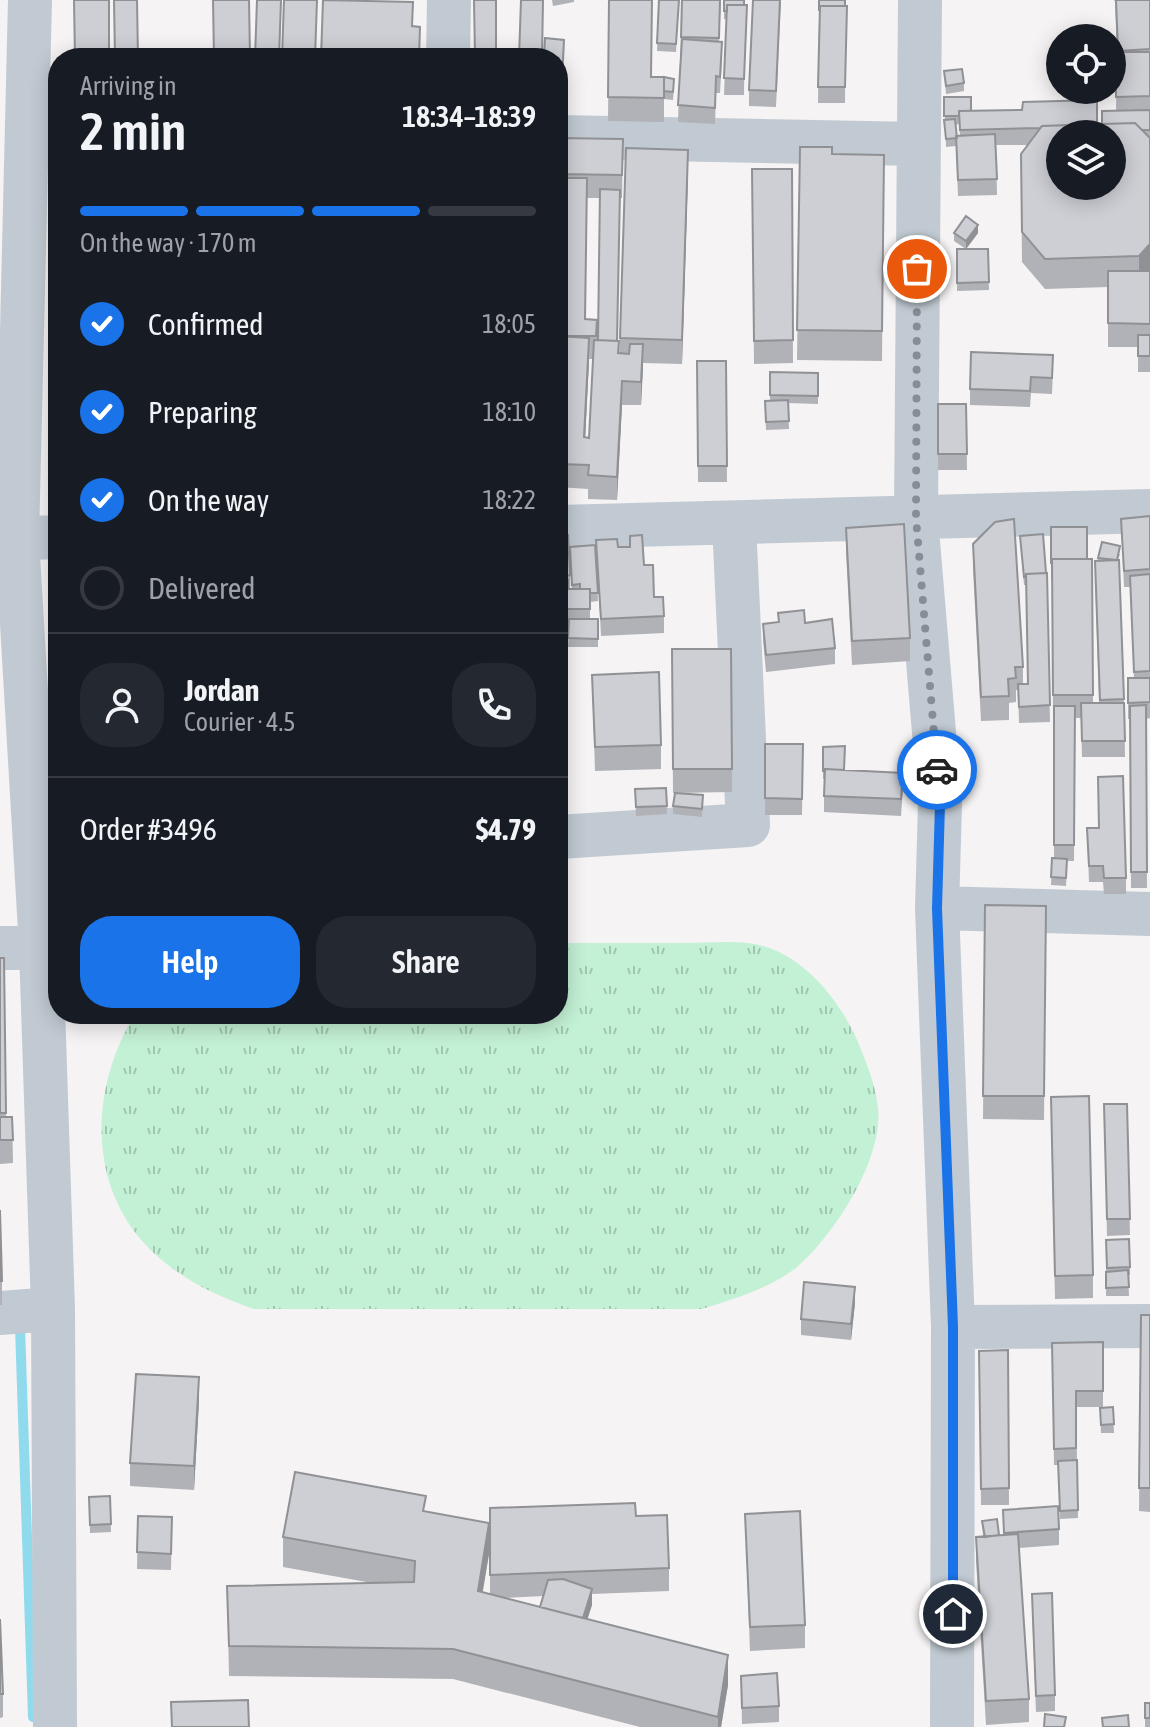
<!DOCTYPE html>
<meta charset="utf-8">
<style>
body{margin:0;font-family:"Asap Condensed",sans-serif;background:#242831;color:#f1f3f6;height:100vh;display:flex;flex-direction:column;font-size:30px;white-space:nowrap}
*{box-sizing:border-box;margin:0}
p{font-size:26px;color:#9ea1a6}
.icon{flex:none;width:44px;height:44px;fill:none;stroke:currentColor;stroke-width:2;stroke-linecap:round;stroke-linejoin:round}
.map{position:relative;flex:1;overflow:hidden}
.details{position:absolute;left:48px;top:48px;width:520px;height:976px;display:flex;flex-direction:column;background:#171b24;border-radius:32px;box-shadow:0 4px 20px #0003}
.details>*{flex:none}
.buttons{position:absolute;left:1046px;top:24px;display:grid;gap:16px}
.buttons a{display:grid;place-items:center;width:80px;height:80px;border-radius:50%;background:#171b24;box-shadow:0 4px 20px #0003;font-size:40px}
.pin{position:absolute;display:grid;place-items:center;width:68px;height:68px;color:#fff;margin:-34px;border:4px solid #fff;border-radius:50%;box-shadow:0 2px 8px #0007}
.courier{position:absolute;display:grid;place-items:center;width:80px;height:80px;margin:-40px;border:6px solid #1a73e8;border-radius:50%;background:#fff;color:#222;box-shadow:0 2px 10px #0007}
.head em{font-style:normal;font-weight:600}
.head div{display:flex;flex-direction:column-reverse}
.head{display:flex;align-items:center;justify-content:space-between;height:136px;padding:0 32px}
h1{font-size:52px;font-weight:600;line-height:60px}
.bar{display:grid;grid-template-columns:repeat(4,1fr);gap:12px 8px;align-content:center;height:96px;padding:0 32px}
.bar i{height:10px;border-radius:6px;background:#363941}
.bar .active{background:#1a73e8}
.bar p{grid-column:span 4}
.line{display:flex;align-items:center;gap:20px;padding:0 32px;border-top:2px solid #363941}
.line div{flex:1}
.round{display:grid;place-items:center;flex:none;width:84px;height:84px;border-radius:32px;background:#242831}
ol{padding:0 32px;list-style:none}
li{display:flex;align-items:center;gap:24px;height:88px}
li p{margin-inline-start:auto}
li .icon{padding:8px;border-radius:50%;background:#1a73e8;color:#fff;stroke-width:4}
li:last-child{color:#9ea1a6}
li i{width:44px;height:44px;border:4px solid #363941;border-radius:50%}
.cta{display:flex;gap:16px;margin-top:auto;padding:16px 32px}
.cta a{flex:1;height:92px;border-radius:32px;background:#1a73e8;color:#fff;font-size:32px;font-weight:600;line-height:92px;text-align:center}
.cta a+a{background:#242831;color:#f1f3f6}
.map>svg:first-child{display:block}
.park{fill:url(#park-tufts)}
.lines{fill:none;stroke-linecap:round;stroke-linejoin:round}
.stream{stroke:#90daee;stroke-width:10}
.minor{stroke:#c1cad2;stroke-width:44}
.wall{fill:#b0b2b7;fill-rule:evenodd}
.shaded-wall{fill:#909195}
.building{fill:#cdcfd5;stroke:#909195;stroke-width:2;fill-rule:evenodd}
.done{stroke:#868d94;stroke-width:8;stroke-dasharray:0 14.4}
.route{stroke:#1a73e8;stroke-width:10}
</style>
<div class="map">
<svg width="1150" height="1727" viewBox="0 0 1150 1727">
<defs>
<pattern id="park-tufts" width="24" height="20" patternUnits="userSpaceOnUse" patternTransform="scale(2)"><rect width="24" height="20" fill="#c3f1d5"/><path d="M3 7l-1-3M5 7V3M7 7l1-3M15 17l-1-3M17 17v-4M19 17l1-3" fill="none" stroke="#a0c6b0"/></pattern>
</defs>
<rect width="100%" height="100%" fill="#f5f3f3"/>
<path class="park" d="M558 943C601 943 643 943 686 943 715 943 750 938 777 951 813 968 841 1004 857 1040 866 1062 876 1085 878 1109 883 1160 834 1235 797 1267 773 1287 731 1300 702 1309H254C215 1296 173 1275 144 1243 86 1179 92 1084 135 1014H558Z"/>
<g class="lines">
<path class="stream" d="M20 1327 33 1717"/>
<path class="minor" d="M30 0 17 538 41 948 53 1309 55 1727
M920 0 916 518 940 804 937 908 953 1327 952 1727
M448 58 449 0
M558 137 918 144
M558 527 1150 511
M0 539 58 537
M558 837 748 825 734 523
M937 908 1150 914
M0 948H41
M0 1313 53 1309
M953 1327 1150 1326"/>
</g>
<path class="wall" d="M474 0H496V58H475Z
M552 0H574V2L553 6Z
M609 0 652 77 674 87 673 100 664 99V122L608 121Z
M659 0H679L676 52 657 51Z
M682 0H721L719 41 722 58 720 93H716L715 124 678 122Z
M724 0 745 5 744 95H724L727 19H724Z
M781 0 776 107 749 106V90Z
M846 0 845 103H818L819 20Z
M1114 0H1150V372H1138V347H1108V287L1045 289 1022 262 1021 154 1027 145H996L997 195 958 196 956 146 946 147 944 97 971 111 1102 124 1116 110 1117 52 1115 2ZM959 124 960 136H956L955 125Z
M564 40 561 108 558 107V58Z
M944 71 964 83V91L946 94Z
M558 138 623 139 622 198H620L617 341 619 353 620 338 688 173 682 364 643 363 641 405H622L617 500 588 499V489L558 487ZM587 198H600L598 340 597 320 585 319ZM589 359H593L589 438H585Z
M800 147 832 154 884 155 882 361 797 360Z
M752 169H792L793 363 754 364Z
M954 233H978L966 249H988L989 290 957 291V249H966L954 241Z
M697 361H726L727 482H698Z
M1053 371 1052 394 1031 393 1030 407 970 405V389Z
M770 372 818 373V404L788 403 789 429 766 430 765 401H770Z
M938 404H966L967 470H938Z
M1150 516V718L1146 719 1147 888H1131L1130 719H1128V678H1134L1130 587H1124L1121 519Z
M1051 527 1087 559H1092L1093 703H1099L1095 577 1098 558 1120 554 1118 560 1124 703 1125 757H1082L1081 718H1075L1074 861H1067L1066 886 1051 885 1052 858H1054V719H1053L1052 579H1051Z
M846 528 910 638V661L852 665 846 552Z
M558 535 570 575V589H572L570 547 595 545 598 601 590 602V619H598V647H568L569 625H558Z
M1020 536 1046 573H1047L1050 722 1019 723 1018 690H1016V702L1009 703V720L981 721 973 568V544L1023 667V684H1028L1026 585H1024Z
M596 540 618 547 644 565 654 597 664 616V633L601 636Z
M778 622 805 623 835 648V664L766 672 763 640V624Z
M672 649H731L732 792 673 793Z
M592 675 661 745V769L595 771Z
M765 744H803L802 815H765Z
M823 747 844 770 903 789 901 816 824 812V779H823Z
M666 788 667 814 636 816 635 789Z
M703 795 702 817 673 814V806Z
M1087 828H1099L1126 878V894H1104L1103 882H1089Z
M985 905 1046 906 1044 1120 983 1119Z
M0 958H4L6 1117H12L13 1163 0 1164Z
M1104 1104H1127L1130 1235 1107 1236Z
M1051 1120 1093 1275V1298L1055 1299Z
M0 1210 2 1281V1305H0Z
M1106 1240 1130 1267V1275H1128L1129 1296H1106Z
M855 1303 851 1340 801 1335V1319Z
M1141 1315H1150V1512L1139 1511Z
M1103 1342V1407H1076L1078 1518 1060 1519 1058 1465H1054L1052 1343Z
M1008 1350 1009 1505H981L979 1351Z
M199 1401 194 1490 130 1486V1463Z
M1113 1407 1114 1433H1101L1100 1408Z
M110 1496 111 1532 90 1533 89 1497Z
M490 1508 636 1516 669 1568V1591L592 1594V1605L587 1619 728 1685 721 1727H640L453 1679 229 1676 227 1586 372 1583 283 1567V1537L426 1512 489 1554 482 1592 490 1594ZM543 1596 540 1607 504 1598Z
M1003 1510 1059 1529V1545L1019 1548 1029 1699V1722L986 1725 976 1561V1537H983L982 1521 999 1535H1004Z
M745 1514 805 1625V1648L750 1651Z
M138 1516 172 1517 171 1570 137 1569Z
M1032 1610 1055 1695V1711L1036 1712Z
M0 1619 3 1694V1717L0 1718Z
M741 1676 779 1706V1722L742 1724Z
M1145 1703H1150V1727H1145Z"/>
<path class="shaded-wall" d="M688 150V173L682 364V340Z
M978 225V233L966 249V241Z
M1150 244V274L1139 286V256Z
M589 338V362L584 461V437Z
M643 344V368L641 405V382Z
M622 381V405L617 500V477Z
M855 1287V1303L851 1340V1324Z
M199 1377V1401L194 1490V1466Z
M489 1523V1554L478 1621V1591Z
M592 1589V1605L579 1646V1630Z
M728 1655V1685L721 1727H718V1717Z"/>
<path class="building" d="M74 0H109V58H75Z
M114 0H137L138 58H115Z
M213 0H249L250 57 214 58Z
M257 0H281L279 58H255Z
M284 0H317L315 58H282Z
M323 0 413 2 412 26 420 27 419 58H321Z
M474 0H496V55H475Z
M521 0H543L542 58H519Z
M609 0H652L651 77H664V98L608 97Z
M659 0H679L676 44 657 43Z
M682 0H720L719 38 681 37Z
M724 0H744V5H727V11H724Z
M753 0H780L776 91 749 90Z
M819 0H845V6H820L819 11Z
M1116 0H1150V49L1118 51Z
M727 5H747L744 79 724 78Z
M820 6H847L845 87H818Z
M545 38 564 40 561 99H558V58H544Z
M682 39 722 42 720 77 716 76 715 108 678 105Z
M1116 52H1150V96L1116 97Z
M962 69 964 83 946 86 944 71Z
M664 77 674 79 673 92 664 91Z
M944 97H971V111H959V116H944Z
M1097 100V124L1042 126 1040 128 960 130 959 111 1022 110 1023 102Z
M1150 110V130H1142L1135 123 1102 124V111Z
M955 119 957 138 946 139 944 120Z
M1135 123 1150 138V244L1139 256 1045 259 1022 232 1021 154 1042 126ZM1060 134H1112V186H1060Z
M995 134 997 179 958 180 956 136Z
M558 138 623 139 622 175 558 174Z
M800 147H832V154L884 155 882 331 797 330Z
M626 148 688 150 682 340 620 338Z
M752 169H792L793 340 754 341Z
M558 178H587L585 319 597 320 596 336H558Z
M600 189 620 190 617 341 598 340Z
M966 216 978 225 966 241 954 233Z
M957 249H988L989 282 957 283Z
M1108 271H1150V324L1108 323Z
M1138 335H1150V356H1138Z
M558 336 589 338 584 437 589 438 594 340 619 341 618 353 629 354 630 344H643L641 382 622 381 617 477 588 475 589 465 558 464Z
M971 352 1053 355 1052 378 1031 377 1030 391 970 389Z
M697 361H726L727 466H698Z
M770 372 818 373V396L770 395Z
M788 400 789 421 766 422 765 401Z
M938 404H966L967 454H938Z
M1150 516V569L1124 571 1121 519Z
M1014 519 1023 667H1015L1016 678 1008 679 1009 696 981 697 973 544 995 522Z
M904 524 910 638 852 641 846 528Z
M1051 527H1087V559H1052V563H1051Z
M1043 534 1046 573 1026 574V576L1024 577 1020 536Z
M558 535H568L570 575 558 576Z
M642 535 644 565H653L654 597H663L664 616 601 619 596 540 617 539 618 547H630V536Z
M1102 542 1120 546 1117 560 1098 558Z
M595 545 598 593H590V589H580V584L572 585 570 547Z
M1052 559H1092L1093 695H1053Z
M1119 560 1124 699 1100 700 1095 561Z
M1047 573 1050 705 1019 707 1018 684H1028L1026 574Z
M1150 574V671L1134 672 1130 576Z
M558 580H568V589H590V609H558Z
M804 610 805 623 832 619 835 648 766 655 763 624 779 622 778 613Z
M569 619H598V639L568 638Z
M672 649H731L732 769H673Z
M659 672 661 745 595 747 592 675Z
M1128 678H1150V702L1128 703Z
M1081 703H1124L1125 741H1082Z
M1146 705 1147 872H1131L1130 706Z
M1054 706H1075L1074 845H1054Z
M765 744H803L802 799 765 798Z
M845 746 844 770 825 769V771H823V747Z
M825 769 903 773 901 799 824 796Z
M1123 776 1126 878H1104L1103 866H1089L1087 828H1099L1098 777Z
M666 788 667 806 636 807 635 789Z
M675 793 703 795 702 809 673 806Z
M1052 858 1067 859 1066 878 1051 877Z
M985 905 1046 906 1044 1096H983Z
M0 958H4L6 1113H0Z
M1089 1096 1093 1275 1055 1276 1051 1097Z
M1104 1104H1127L1130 1219H1107Z
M0 1117H12L13 1140H0Z
M0 1210 2 1281H0Z
M1129 1239 1130 1267 1107 1268 1106 1240Z
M1128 1270 1129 1287 1106 1288V1272Z
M804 1282 855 1287 851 1324 801 1319Z
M1141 1315H1150V1488H1139Z
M1103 1342V1391H1076V1448L1054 1449 1052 1343Z
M1008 1350 1009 1488 981 1489 979 1351Z
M136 1374 199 1377 194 1466 130 1463Z
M1113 1407 1114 1424 1101 1425 1100 1408Z
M1077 1460 1078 1510 1060 1511 1058 1461Z
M295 1472 426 1496 423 1511 489 1523 478 1591 728 1655 718 1717 453 1649 229 1646 227 1586 414 1582 415 1561 283 1537Z
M110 1496 111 1524 90 1525 89 1497Z
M635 1503 636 1516 667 1515 669 1568 490 1575V1508Z
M1058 1506 1059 1529 1004 1533 1003 1510Z
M800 1511 805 1625 750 1627 745 1514Z
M138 1516 172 1517 171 1554 137 1552Z
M997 1519 999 1535 985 1537 982 1521Z
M1018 1534 1029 1699 986 1701 976 1537Z
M563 1579 592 1589 583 1618 540 1607 548 1580Z
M1052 1593 1055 1695 1036 1696 1032 1594Z
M0 1619 3 1694H0Z
M777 1673 779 1706 742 1708 741 1676Z
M248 1700 249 1727H172L171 1702Z
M1145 1703H1150V1718H1145Z
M1045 1714 1066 1717 1064 1727H1044Z
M1128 1715 1129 1727H1103L1102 1718Z"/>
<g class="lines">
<path class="done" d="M917 269 916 518 937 770"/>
<path class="route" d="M937 770 940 804 937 908 953 1327V1614"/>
</g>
</svg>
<div class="buttons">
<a><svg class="icon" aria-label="locate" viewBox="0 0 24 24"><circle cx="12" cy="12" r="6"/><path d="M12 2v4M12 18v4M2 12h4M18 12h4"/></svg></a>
<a><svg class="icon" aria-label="layers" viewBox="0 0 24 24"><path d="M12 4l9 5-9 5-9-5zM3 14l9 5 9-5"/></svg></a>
</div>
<div class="pin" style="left:917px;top:269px;background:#ea580c"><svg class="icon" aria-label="bag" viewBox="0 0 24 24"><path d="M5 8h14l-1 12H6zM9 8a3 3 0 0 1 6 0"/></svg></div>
<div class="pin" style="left:953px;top:1614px;background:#1f2937"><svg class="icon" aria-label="home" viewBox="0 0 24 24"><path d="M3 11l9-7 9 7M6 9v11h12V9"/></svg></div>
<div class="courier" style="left:937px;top:770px"><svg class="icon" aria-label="car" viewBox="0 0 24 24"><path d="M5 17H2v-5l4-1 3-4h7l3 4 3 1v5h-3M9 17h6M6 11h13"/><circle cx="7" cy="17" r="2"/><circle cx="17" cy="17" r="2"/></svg></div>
<section class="details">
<div class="head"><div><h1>2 min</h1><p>Arriving in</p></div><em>18:34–18:39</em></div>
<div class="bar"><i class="active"></i><i class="active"></i><i class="active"></i><i></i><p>On the way · 170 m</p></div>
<ol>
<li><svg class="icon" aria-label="check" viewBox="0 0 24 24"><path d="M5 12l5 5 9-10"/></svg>Confirmed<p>18:05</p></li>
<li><svg class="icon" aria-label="check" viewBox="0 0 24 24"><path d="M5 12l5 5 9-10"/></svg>Preparing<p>18:10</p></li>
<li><svg class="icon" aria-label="check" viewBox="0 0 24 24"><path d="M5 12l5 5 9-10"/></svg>On the way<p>18:22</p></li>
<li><i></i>Delivered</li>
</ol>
<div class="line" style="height:144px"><a class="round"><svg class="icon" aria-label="person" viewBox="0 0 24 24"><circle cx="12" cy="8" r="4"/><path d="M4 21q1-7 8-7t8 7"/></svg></a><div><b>Jordan</b><p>Courier · 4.5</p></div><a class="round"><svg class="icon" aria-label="phone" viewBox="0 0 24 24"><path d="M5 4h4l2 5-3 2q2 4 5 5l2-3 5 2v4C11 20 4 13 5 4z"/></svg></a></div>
<div class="line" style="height:104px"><div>Order #3496</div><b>$4.79</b></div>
<div class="cta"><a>Help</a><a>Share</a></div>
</section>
</div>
